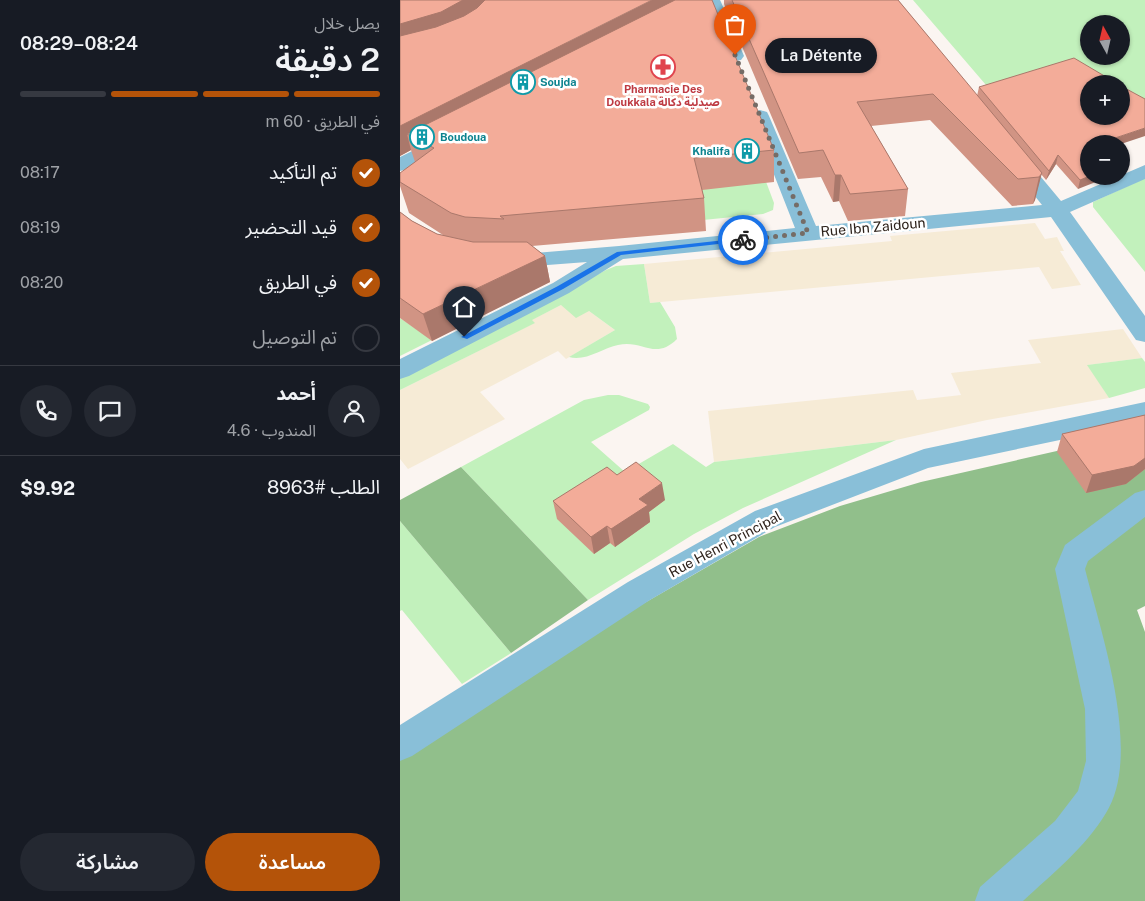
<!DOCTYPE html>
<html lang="ar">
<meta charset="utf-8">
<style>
body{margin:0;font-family:"Public Sans","Noto Sans Arabic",sans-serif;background:#242831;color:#f1f3f6;direction:rtl;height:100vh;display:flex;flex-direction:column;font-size:19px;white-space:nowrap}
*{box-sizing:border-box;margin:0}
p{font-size:16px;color:#9ea1a6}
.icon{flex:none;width:28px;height:28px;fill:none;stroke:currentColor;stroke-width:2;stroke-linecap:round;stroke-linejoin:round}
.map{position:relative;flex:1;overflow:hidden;direction:ltr}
.side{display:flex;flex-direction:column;background:#171b24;width:400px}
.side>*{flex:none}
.needle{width:32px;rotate:352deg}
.tools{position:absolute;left:680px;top:15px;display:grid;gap:10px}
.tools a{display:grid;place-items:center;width:50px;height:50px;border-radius:50%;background:#171b24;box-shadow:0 1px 4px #0004;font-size:25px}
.pin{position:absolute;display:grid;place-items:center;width:42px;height:42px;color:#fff;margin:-51px -21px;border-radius:50% 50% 50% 0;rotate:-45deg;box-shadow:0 0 5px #0007}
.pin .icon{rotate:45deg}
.courier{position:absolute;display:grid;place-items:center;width:50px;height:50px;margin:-25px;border:4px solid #1a73e8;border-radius:50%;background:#fff;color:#222;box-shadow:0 1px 6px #0007}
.bubble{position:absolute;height:35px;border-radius:18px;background:#171b24;box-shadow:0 1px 4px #0004;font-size:16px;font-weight:600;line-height:35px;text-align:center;direction:rtl}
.head em{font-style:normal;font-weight:600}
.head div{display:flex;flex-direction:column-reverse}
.head{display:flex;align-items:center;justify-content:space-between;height:85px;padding:0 20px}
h1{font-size:32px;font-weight:600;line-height:38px}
.bar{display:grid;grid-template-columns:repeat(4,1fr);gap:8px 5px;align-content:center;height:60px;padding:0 20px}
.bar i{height:6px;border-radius:4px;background:#363941}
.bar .active{background:#b45309}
.bar p{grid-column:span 4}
.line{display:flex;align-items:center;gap:12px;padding:0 20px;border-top:1px solid #363941}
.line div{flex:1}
.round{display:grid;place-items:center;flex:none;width:52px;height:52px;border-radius:26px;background:#242831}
ol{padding:0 20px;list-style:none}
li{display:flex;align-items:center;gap:15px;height:55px}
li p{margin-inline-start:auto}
li .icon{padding:5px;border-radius:50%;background:#b45309;color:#fff;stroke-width:4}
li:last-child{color:#9ea1a6}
li i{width:28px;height:28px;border:2px solid #363941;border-radius:50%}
.action{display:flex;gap:10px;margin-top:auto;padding:10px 20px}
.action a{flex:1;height:58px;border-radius:30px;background:#b45309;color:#fff;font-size:20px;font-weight:600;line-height:58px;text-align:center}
.action a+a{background:#242831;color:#f1f3f6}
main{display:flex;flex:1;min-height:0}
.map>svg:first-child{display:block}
.education{fill:#f6ebd6}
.green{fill:#c2f1bc;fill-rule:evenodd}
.forest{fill:#91bf8b}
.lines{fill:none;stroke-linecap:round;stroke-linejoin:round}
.minor{fill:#89bfd8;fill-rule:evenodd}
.wall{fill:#d19484}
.shaded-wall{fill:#aa786b}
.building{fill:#f3ac99;stroke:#aa786b}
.route{fill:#1a73e8}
.done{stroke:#756c66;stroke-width:5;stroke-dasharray:0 9}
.labels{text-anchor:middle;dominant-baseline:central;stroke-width:5;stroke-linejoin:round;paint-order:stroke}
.far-culture-label{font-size:11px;font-weight:bold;fill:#0d838f;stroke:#fff;text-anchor:start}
.far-health-label{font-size:11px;font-weight:bold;fill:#be3a42;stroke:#fff}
.street-label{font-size:14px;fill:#2d221b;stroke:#fff}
</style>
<main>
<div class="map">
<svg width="745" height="901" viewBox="0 0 745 901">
<rect width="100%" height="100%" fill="#fbf5f1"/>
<path class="education" d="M635 223 645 239 657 237 664 251H660L681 285 652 289 639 267 250 303 244 264 492 241 490 236Z
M161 305 189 311 215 330 166 359 158 351 80 392 105 419 8 469 0 459V390L134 323 131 320Z
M723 329 742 358 688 365 709 398 587 420 496 440 314 462 308 411 513 390 517 400 561 395 551 373 641 363 628 340Z"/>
<path class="green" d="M513 0H745V110L721 96V84H701L674 67 592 92ZM689 24H721V56H689Z
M362 171 374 203 373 210 363 214 303 220 293 178Z
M745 178V272L693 207V202Z
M244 264 250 303 260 302 275 327 277 339C255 361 242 339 218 345 203 348 185 362 169 357L215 330 189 311 176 318 161 305 132 320 135 323 0 390V377L206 270 216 266Z
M0 318 32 340 0 356Z
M742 358 745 362V388L709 398 687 365Z
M208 395H219L248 404 250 407 249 410 191 442 225 472 273 444 306 467 314 462 496 440 343 508 294 534 188 600 61 467 184 400Z
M0 521 111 653 62 684 2 610 0 611Z"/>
<path class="forest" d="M745 431V606L737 610 745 632V901H0V760L220 617 359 537 440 506 521 482Z
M61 467 188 600 111 653 0 521V500Z"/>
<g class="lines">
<path class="minor" d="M306 0H320L321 2 344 56 341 60 335 61 329 60 326 56 305 2Z
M360 110 367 112 369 116 416 226 642 205 604 157 607 153 614 151 621 153 661 201 745 165V179L670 212 745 316V342L736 340 651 217 223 259 169 293 9 376 0 379V359L153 283 187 262 107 268 99 266 96 261 99 256 219 246 395 228 351 116 353 112Z
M47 134 54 136 57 140 54 144 7 169 0 171V157Z
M745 402V422L528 468 375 527 250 600 12 756 0 761V725L228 582 355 511 524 449Z
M745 490V517L688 561 685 569C701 633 743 754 706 813 685 848 652 874 623 901H575L580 887 655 821 678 791 686 761 685 709 655 569 665 545 735 493Z"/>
</g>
<path class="wall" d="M0 0H85L374 150V182L302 190 304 198 306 231 132 246 145 256 150 282 32 341 0 318V212L12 221 37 234 43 235 9 213 0 186V174L15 162 11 150 0 156Z
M324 0H498L577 96 579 87 689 144V176L678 189 656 164 646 180 641 174 635 200 633 204 612 206 530 120 471 126 508 189 505 216 448 221 439 201 433 202 421 177 398 179 324 4Z
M745 415V469L726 484 686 493 657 452 662 434Z
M217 475 265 500 249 512 250 522 215 547 210 543 194 554 157 519 153 501Z"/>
<path class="shaded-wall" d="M63 0H85L87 10 0 51V24Z
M252 0H277L7 134 11 150 0 156V126Z
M745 128V136L721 144H708L709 140Z
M658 155 656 164 646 180 649 171Z
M728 162 725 171 721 172V164Z
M642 173 635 200 633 204 639 177Z
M435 175H441L439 201 433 202Z
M690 176H711L678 189 680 180Z
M145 256 150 282 32 341 23 314Z
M745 458V469L726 484 686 493 692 475Z
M262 483 265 500 249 512 250 522 215 547 211 529 239 499Z
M207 526 210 543 194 554 191 537Z"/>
<path class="building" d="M0 0H63L41 12 0 24Z
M85 0H252L0 126V36L36 27 64 16 77 8Z
M275 0H312L374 150 294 158 304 198 100 216 104 219 65 217 51 213 0 182V173L34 148 7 134Z
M332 0H498L642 173 639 177 618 179 533 94 457 102 508 189 450 194 441 175H435L423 150 399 153Z
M674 58 718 84H689V116H721V86L745 99V128L709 140 712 144H689V176H690L680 180 658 155 649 171 579 87Z
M721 154 728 162 721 164Z
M0 212 12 221 37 234 73 242H127L145 256 23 314 0 298Z
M745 415V458L734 466 692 475 662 434Z
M236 462 262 483 239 499 248 505 211 529 207 526 191 537 153 501 207 467 217 475Z"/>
<path class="route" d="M343 238H345V241L221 255 163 289 67 339 61 337 158 286 217 252Z"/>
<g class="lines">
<path class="done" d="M335 55 408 233 343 240"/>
</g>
<defs>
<symbol id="pharmacy-ring" viewBox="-11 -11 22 22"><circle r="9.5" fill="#fff" stroke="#e0444e" stroke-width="1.5"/><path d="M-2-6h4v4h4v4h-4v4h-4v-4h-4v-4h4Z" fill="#e0444e"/></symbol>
<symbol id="building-ring" viewBox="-11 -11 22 22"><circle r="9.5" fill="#fff" stroke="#0f9aa8" stroke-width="1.5"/><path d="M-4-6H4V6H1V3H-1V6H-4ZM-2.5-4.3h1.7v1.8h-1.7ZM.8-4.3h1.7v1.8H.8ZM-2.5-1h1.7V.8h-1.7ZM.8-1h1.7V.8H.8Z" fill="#0f9aa8"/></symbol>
</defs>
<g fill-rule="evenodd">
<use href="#pharmacy-ring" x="249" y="53" width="28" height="28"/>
<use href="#building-ring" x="109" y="68" width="28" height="28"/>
<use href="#building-ring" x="8" y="123" width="28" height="28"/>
<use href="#building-ring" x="333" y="137" width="28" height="28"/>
</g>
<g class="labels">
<g class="far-culture-label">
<text x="140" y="82">Soujda</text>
<text x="40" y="137">Boudoua</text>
<text x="330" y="151" text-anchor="end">Khalifa</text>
</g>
<g class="far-health-label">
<text x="263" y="89">Pharmacie Des<tspan x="263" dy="13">Doukkala صيدلية دكالة</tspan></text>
</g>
<g class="street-label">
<text transform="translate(473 227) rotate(-5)">Rue Ibn Zaidoun</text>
<text transform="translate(325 544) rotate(-28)">Rue Henri Principal</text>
</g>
</g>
</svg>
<div class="tools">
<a><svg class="needle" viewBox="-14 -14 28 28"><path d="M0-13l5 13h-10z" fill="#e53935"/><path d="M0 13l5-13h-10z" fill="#9ea1a6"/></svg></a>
<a>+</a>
<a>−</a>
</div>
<div class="pin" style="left:335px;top:55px;background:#ea580c"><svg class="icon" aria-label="bag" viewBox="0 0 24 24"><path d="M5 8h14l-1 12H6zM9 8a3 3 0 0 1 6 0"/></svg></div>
<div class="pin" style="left:64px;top:337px;background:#1f2937"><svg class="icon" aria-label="home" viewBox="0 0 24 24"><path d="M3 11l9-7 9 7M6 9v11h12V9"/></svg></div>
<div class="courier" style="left:343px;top:240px"><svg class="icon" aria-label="bike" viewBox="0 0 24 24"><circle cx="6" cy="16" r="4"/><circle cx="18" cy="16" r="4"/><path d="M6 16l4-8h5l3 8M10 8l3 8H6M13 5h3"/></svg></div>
<div class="bubble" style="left:365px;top:38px;width:112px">La Détente</div>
</div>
<section class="side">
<div class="head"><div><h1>2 دقيقة</h1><p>يصل خلال</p></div><em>08:24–08:29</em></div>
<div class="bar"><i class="active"></i><i class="active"></i><i class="active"></i><i></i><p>في الطريق · 60 m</p></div>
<ol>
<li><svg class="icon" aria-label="check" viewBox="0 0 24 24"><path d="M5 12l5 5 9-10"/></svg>تم التأكيد<p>08:17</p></li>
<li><svg class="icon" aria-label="check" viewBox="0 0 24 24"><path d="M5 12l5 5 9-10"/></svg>قيد التحضير<p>08:19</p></li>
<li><svg class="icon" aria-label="check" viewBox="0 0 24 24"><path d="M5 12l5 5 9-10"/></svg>في الطريق<p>08:20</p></li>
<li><i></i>تم التوصيل</li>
</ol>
<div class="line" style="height:90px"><a class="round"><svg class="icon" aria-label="person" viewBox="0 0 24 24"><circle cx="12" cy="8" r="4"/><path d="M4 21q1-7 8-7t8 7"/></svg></a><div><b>أحمد</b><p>المندوب · 4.6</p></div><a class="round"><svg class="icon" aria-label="chat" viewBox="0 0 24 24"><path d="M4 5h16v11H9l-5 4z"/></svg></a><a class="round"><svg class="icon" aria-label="phone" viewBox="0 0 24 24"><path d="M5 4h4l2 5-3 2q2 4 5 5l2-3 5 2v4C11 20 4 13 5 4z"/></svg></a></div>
<div class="line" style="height:65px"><div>الطلب #8963</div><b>$9.92</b></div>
<div class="action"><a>مساعدة</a><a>مشاركة</a></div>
</section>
</main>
